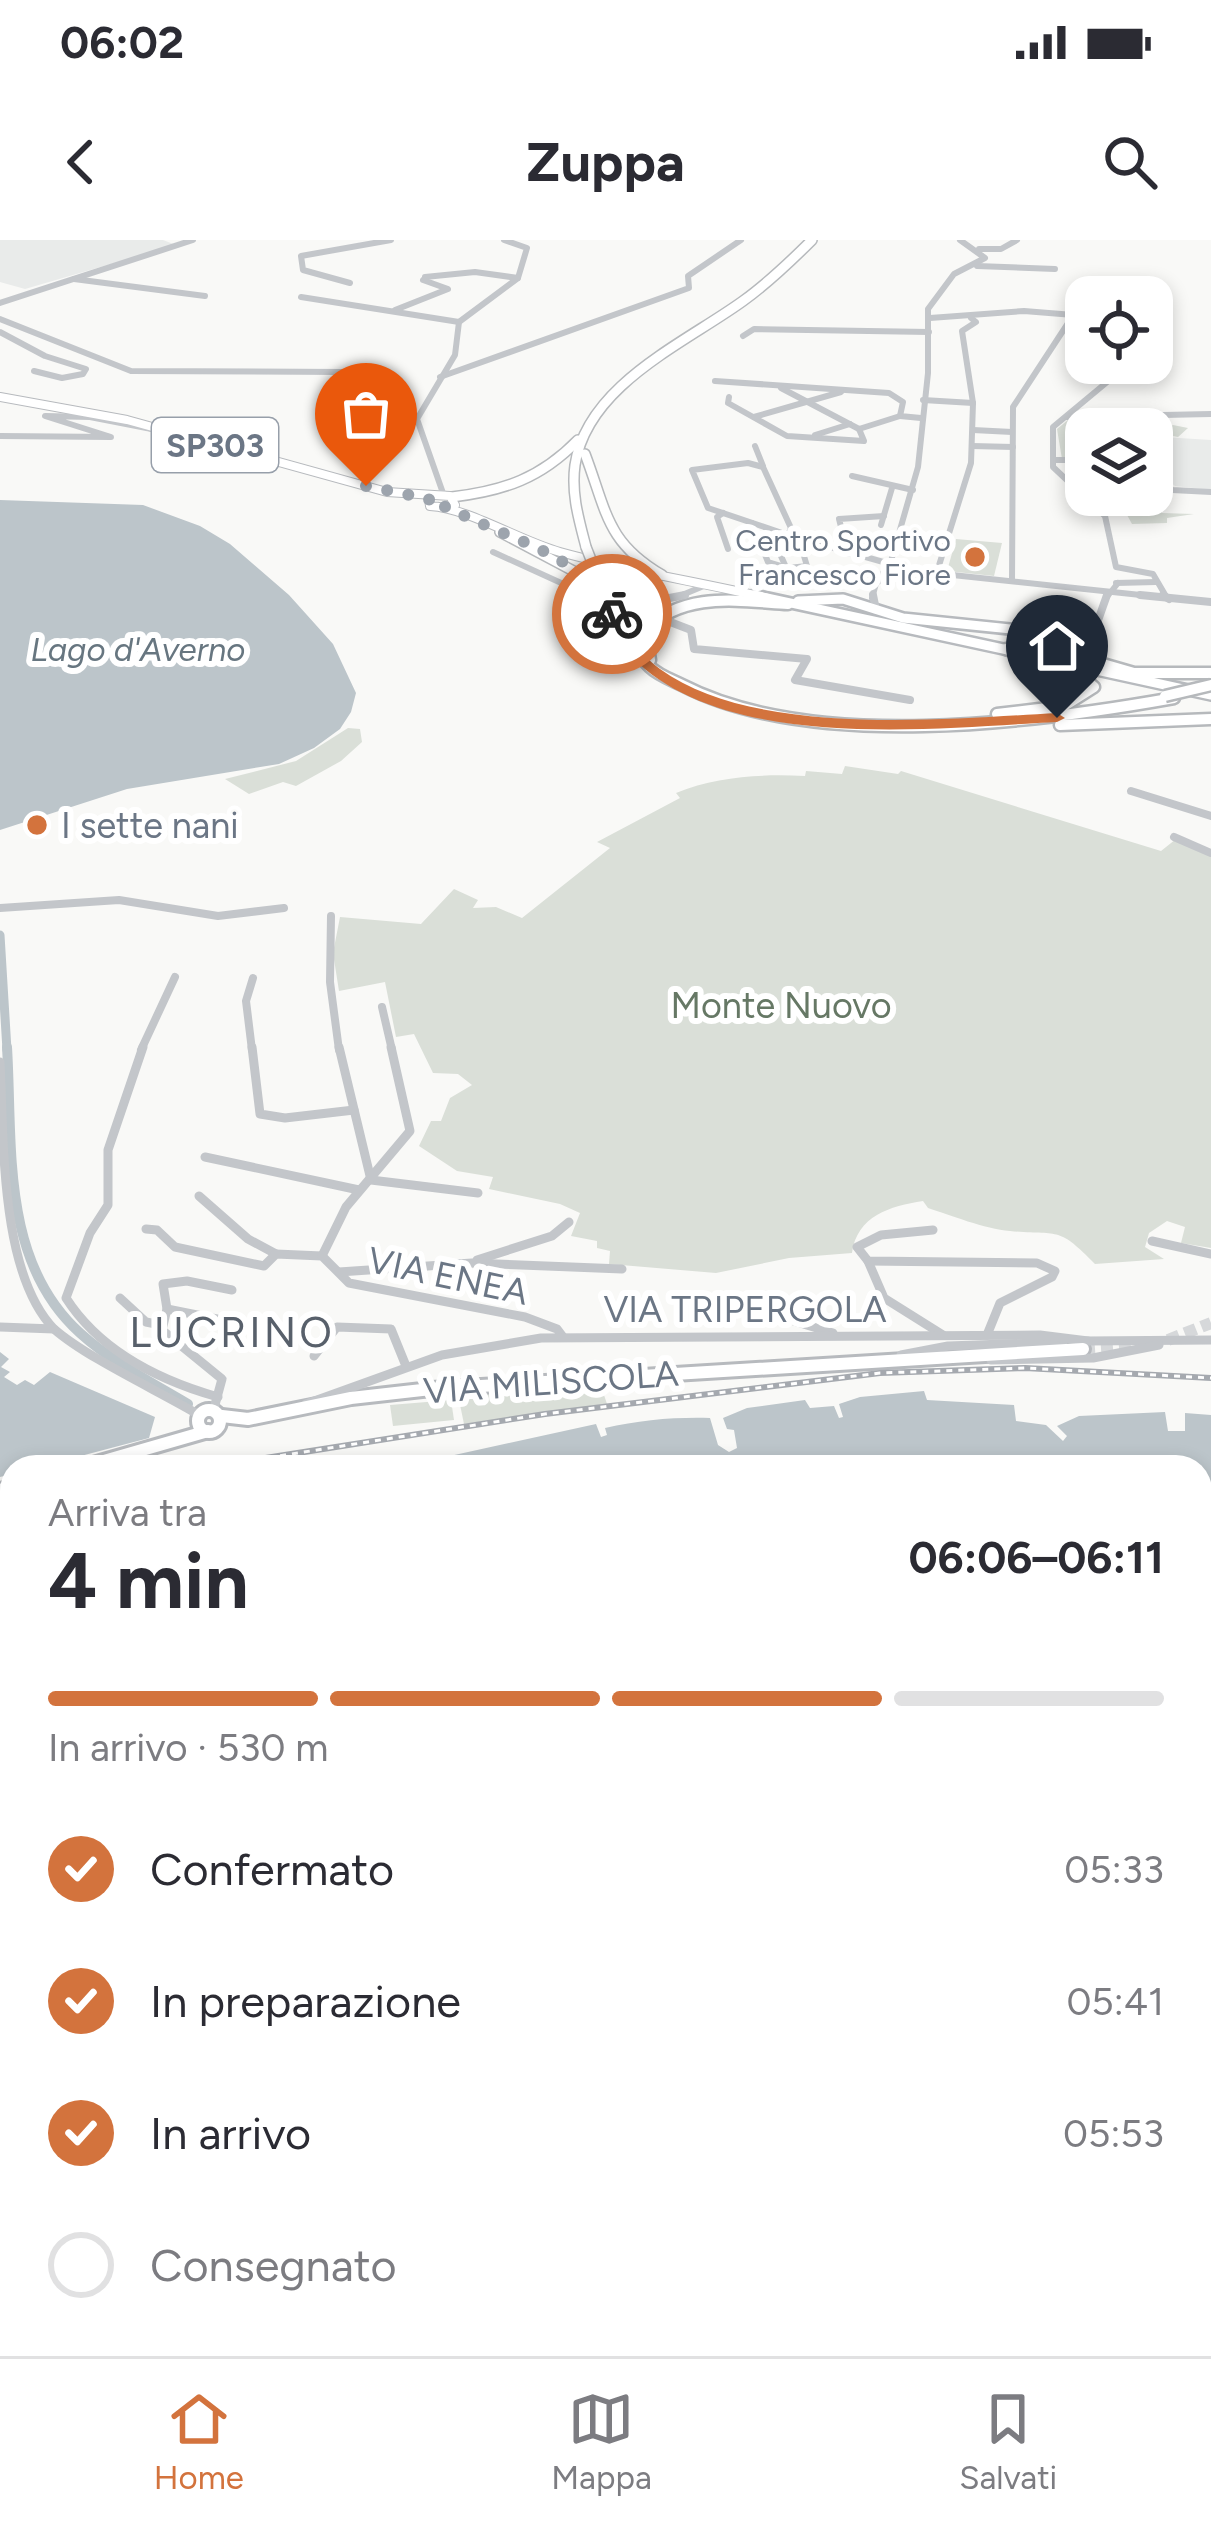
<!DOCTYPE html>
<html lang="it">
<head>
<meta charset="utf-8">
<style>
	:root { --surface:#fff; --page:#f7f7f7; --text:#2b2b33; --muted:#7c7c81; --line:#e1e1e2; --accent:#d3733d }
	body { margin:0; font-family:Figtree,sans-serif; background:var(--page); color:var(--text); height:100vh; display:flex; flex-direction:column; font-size:45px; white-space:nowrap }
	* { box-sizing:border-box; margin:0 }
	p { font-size:39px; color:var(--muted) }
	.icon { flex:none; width:66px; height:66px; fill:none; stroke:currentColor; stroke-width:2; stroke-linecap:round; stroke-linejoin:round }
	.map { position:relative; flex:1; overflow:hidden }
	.panel { position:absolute; left:0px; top:1215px; width:1212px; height:903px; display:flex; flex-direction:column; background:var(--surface); border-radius:36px 36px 0 0; box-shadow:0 6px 18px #0003 }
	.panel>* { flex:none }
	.fabs { position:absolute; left:1065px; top:36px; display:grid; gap:24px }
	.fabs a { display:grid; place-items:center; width:108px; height:108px; border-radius:24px; background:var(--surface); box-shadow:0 6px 18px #0003; font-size:60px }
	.pin { position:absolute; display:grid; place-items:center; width:102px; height:102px; color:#fff; margin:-123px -51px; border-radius:50% 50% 50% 0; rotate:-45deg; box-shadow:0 0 12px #0007 }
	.pin .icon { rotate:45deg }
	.courier { position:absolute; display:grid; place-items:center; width:120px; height:120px; margin:-60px; border:9px solid #d3733d; border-radius:50%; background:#fff; color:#222; box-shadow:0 3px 15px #0007 }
	.summary em { font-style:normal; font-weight:700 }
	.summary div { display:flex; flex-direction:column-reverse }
	.summary { display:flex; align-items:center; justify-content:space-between; height:204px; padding:0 48px }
	h1 { font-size:78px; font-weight:700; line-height:90px }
	.bar { display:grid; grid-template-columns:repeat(4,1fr); gap:18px 12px; align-content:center; height:144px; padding:0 48px }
	.bar i { height:15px; border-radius:9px; background:var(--line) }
	.bar .current { background:var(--accent) }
	.bar p { grid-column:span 4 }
	ol { padding:0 48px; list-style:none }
	li { display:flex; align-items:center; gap:36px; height:132px }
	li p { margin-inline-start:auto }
	li .icon { padding:12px; border-radius:50%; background:var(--accent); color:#fff; stroke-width:4 }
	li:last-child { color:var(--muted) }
	li i { width:66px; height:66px; border:6px solid var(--line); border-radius:50% }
	.status { display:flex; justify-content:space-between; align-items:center; height:84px; padding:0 60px; background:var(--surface); direction:ltr }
	.status svg { height:33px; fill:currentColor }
	header { display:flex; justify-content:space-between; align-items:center; height:156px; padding:0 48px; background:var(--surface); font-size:54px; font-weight:700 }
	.tab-bar { display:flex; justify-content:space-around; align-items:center; height:168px; border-top:3px solid var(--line); background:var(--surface); font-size:33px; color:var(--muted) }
	.tab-bar a { display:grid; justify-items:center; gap:6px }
	.tab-bar .current { color:var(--accent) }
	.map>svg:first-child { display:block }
	.built { fill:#e9ebea }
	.green { fill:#dadfd8 }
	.water { fill:#bcc5ca }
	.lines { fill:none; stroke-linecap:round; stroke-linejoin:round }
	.canal-far1 { stroke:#bcc5ca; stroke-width:9 }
	.canal { stroke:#bcc5ca; stroke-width:10 }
	.major-tunnel { stroke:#d6d8da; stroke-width:12; stroke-dasharray:12 6; stroke-linecap:butt }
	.major-far2-casing { stroke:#b7babe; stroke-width:10 }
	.major-far1-casing { stroke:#b7babe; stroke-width:14 }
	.major-casing { stroke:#b7babe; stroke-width:18 }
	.highway-far1-casing { stroke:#b6b9bc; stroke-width:12 }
	.highway-casing { stroke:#b6b9bc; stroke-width:15 }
	.minor-far2 { stroke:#c3c6ca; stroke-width:6 }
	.minor-far1 { stroke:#c3c6ca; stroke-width:8 }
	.minor { stroke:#c3c6ca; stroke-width:9 }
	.major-far2 { stroke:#fff; stroke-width:8 }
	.major-far1 { stroke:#fff; stroke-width:9 }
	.major { stroke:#fff; stroke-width:12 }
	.highway-far1 { stroke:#fff; stroke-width:9 }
	.highway { stroke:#fff; stroke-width:10 }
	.rail-casing { stroke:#a5a9af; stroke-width:6 }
	.rail { stroke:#fff; stroke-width:3; stroke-dasharray:6; stroke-linecap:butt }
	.highway-bridge-far1-casing { stroke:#b6b9bc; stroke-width:12; stroke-linecap:butt }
	.highway-bridge-casing { stroke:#b6b9bc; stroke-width:15; stroke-linecap:butt }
	.highway-bridge-far1 { stroke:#fff; stroke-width:9 }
	.highway-bridge { stroke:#fff; stroke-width:10 }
	.route { fill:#d3733d }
	.done { stroke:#9da4ad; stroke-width:12; stroke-dasharray:0 21.6 }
	.poi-dot { fill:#d3733d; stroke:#fff; stroke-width:4.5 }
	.labels { text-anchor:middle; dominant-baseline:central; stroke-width:12; stroke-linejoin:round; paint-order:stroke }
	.far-poi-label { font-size:30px; fill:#6b7685; stroke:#fff; text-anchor:end }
	.shield { fill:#fff; stroke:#979faa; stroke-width:3 }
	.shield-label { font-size:33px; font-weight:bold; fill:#6b7685 }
	.far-water-label { font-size:33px; font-style:italic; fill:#677680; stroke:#fff }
	.poi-label { font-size:36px; fill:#6b7685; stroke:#fff; text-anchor:start }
	.park-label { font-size:36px; fill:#667865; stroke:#fff }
	.street-label { font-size:36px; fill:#6b7685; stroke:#fff }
	.quarter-label { font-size:42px; letter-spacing:3px; fill:#58606b; stroke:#fff }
</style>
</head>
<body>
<div class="status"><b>06:02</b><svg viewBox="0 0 49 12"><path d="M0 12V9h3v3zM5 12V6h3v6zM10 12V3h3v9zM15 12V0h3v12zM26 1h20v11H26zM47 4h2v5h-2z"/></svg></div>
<header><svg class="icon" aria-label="back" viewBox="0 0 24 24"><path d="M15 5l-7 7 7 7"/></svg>Zuppa<svg class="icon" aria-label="search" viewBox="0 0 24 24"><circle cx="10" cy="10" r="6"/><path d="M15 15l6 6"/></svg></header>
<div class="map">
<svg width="1211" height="2116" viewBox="0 0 1211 2116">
	<rect width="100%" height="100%" fill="#f9f9f7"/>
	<!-- built -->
	<g class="built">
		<polygon points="0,0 163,0 176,5 25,49 0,42"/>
		<polygon points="1163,197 1211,200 1211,250 1175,246 1158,231 1152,212 1159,210"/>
	</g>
	<!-- green -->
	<g class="green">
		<polygon points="1159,177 1162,193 1173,185 1188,188 1178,197 1163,194 1159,210 1152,212 1152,189 1086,189 1086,217 1062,219 1057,189 1068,180"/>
		<polygon points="1161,246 1162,273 1194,274 1167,278 1167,283 1132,284 1116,255 1152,255 1152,248"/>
		<polygon points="956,299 1002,303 994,336 947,331"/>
		<polygon points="348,488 360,489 362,502 341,521 296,546 283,542 249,554 225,539 296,521"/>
		<path d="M845,526L898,534L901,531L1161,611L1176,599L1211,615V1008L1181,1003L1185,987L1167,981L1149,993L1145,1007L1164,1019L1095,1024C1057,985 1060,996 1010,991C985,989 950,975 928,968L923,961C890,966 857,976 852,1013L789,1018L716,1033L609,1024L610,1011L597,1008V1001L571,996L580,973L560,964L489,949L493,937L457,931L419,906L431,881H441L450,858L472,845L458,834L433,833L414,794L396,797L385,742L339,751L333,713L340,677L421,684L454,649L478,660L473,668L496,667L522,678L610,608L597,602L680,558L676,553C717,536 761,534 805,536L806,531L842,534Z"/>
		<polygon points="601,1146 607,1164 464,1184 458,1155"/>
		<polygon points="451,1160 454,1180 393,1186 390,1165"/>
	</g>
	<!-- water -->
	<g class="water">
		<polygon points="0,260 143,265 200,286 230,304 289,355 333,404 356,453 351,472 340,489 314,508 279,524 127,549 0,590"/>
		<polygon points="0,1112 9,1119 1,1127 10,1132 4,1137 17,1145 25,1140 34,1145 50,1132 155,1177 149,1198 39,1227 12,1227 12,1234 0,1237"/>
		<path d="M924,1151L927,1160L1014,1165L1016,1181L1046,1185L1063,1201L1067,1196L1057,1186L1079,1176L1165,1172L1168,1191H1185V1173L1211,1175V2116H0V1334L12,1329V2106H1200V1227H400L596,1184L601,1197L607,1195L605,1188C640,1180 675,1177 710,1178L718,1205L729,1212L737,1208L734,1190L727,1189L723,1178L747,1168L805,1160L810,1168L834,1166L839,1178L843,1177L839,1164L860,1157Z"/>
	</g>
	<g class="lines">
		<!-- canal-far1 -->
		<polyline class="canal-far1" points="0,695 7,810"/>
		<!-- canal -->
		<path class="canal" d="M7,807C13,905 0,1021 80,1093C112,1122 151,1142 188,1164"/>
		<!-- major-tunnel -->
		<g class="major-tunnel">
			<polyline points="1168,1100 1211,1083"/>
			<polyline points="1083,1109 1142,1105"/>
		</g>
		<defs>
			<g id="major-far2">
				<polyline points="0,157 127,180 387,252 450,256 455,265"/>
				<path d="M429,259L430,266C468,268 520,301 560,312C628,331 699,342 768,358"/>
			</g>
			<g id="major-far1">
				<polyline points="754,355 1017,412"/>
				<polyline points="798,361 843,359 903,378 1039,392 1094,424"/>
				<polyline points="1027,414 1057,414 1065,405"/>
				<polyline points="1060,422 1211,455"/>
			</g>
			<g id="major">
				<circle cx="209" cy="1181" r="11"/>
				<polyline points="222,1176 248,1179 351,1158 431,1149 1083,1109"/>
				<polyline points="83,1227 208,1191"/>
				<polyline points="0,1250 12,1247"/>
			</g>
			<g id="highway-far1">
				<path d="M585,214C607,272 606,302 662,335"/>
				<path d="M452,257C504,251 541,238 578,200"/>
				<polyline points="500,292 583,336"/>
				<path d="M586,307C579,280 571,254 575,225C587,145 685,103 743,61C768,43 790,22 812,0"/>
			</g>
			<g id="highway">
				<path d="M616,383C627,397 637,415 650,427C658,435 672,440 682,445C812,512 1034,483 1174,458"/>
				<path d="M650,420L645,390C684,351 737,361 788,364"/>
				<polyline points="1089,420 1134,433 1211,433"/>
				<polyline points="997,474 1064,466 1094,447 1077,432 1006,409"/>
				<polyline points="1060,485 1211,479"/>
			</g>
		</defs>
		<!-- major-far2 casing -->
		<use href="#major-far2" class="major-far2-casing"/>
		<!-- major-far1 casing -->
		<use href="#major-far1" class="major-far1-casing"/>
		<!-- major casing -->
		<use href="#major" class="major-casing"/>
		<!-- highway-far1 casing -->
		<use href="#highway-far1" class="highway-far1-casing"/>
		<!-- highway casing -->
		<use href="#highway" class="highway-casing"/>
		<!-- minor-far2 -->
		<g class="minor-far2">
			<polyline points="979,9 1001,9 1017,0"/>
			<polyline points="977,26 1055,29"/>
			<polyline points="425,37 475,32 518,38"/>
			<polyline points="74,39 205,56"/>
			<polyline points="350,43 303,30 301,16 391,0"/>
			<polyline points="301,57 459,82"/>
			<polyline points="0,63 193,0"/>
			<polyline points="395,70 448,49 423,40"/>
			<polyline points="930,78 1024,71 1086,76"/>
			<polyline points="0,79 131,131 344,132"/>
			<polyline points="0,92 45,116 86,129 83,134 62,138 34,131"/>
			<polyline points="743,96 754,89 929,92"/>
			<polyline points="1130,123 1053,187 1053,227 1105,276 1116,327 1153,334 1167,358"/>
			<polyline points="440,137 689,48 688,36 741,0"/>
			<polyline points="715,141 889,153 903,162 900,176 921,178"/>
			<polyline points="781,148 859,189 900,176"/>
			<polyline points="729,157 728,163 787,196 864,201 859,189"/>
			<polyline points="923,160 973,163"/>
			<polyline points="754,177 841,152"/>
			<polyline points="1067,177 1211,174"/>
			<polyline points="973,190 1012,192"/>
			<polyline points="815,195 850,184"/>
			<polyline points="0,196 111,197 45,176 90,177 162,191"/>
			<polyline points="755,206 763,226"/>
			<polyline points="972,206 1013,207"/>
			<polyline points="1053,220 1078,220 1086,231"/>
			<polygon points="748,223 763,227 791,288 788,295 708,268 692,230"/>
			<polyline points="1152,231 1172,250 1211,252"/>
			<polyline points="852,236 913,250"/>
			<polyline points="444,256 417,179 455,115 459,82 518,38 527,8 504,0"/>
			<polyline points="723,273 717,277 728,309"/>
			<polyline points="752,283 768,322 788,328 807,326 801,306"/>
			<polyline points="881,285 892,248"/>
			<polyline points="788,295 915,331 1169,358"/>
			<polyline points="493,312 570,347 610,358"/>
			<polyline points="848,314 839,279 884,276"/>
			<polyline points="891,321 918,227 928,133 928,69 954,34 985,18 960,0"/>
			<polyline points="785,325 776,305 803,303"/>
			<polyline points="936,335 971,223 973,163 962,91 976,82 971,78"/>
			<polyline points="1012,341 1013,167 1074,74"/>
			<polyline points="876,342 912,334"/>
			<polyline points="1116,343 1156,342"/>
			<polyline points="675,358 706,345"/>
			<polyline points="872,358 877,340 889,325"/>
			<polyline points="1106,358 1118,343"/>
		</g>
		<!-- minor-far1 -->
		<g class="minor-far1">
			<polyline points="595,355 654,361 685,355"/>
			<polyline points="873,355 876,370"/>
			<polyline points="1140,355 1211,362"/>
			<polyline points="1163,355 1169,359"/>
			<polyline points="634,360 630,367 650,375"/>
			<polyline points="665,380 691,390 694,409 807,419 795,440 910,460"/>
			<polyline points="1034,388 1095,389 1107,355"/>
			<polyline points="1131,551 1211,576"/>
			<polyline points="1174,597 1211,613"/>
			<polyline points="0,668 119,660 218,676 284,668"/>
			<polyline points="331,676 330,742 339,810"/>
			<polyline points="382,767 392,810"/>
			<polyline points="141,810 175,737"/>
			<polyline points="252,810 246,761 253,738"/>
		</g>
		<!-- minor -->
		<g class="minor">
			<path d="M143,807L108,910V965L90,993L66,1058C100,1111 158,1140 218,1157"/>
			<polyline points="252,807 260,874 285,878 354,870"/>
			<polyline points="339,807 371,940 478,953"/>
			<path d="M0,822C4,901 0,1033 54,1089C87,1118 159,1151 199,1175"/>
			<polyline points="205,917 359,950"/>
			<polyline points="199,956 248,999 276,1014"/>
			<polyline points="146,989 157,990 175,1007 264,1026 276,1014 322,1016 349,1043 525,1077 557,1089 563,1097"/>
			<polyline points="933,990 881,995 857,1007 868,1021 1037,1023 1055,1031 1052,1037 1000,1063 987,1095"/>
			<polyline points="1152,1001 1211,1014"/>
			<polyline points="322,1016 346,967 410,891 391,807"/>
			<polyline points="477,1020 552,996 569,982"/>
			<polyline points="868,1021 884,1058 943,1095"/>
			<polyline points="339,1032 472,1023 622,1029"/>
			<polyline points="120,1058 146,1082 161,1085"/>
			<polyline points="741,1065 833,1093"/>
			<polyline points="167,1069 227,1081"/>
			<polyline points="0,1087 54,1089"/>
			<polyline points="1086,1101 1211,1100"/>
			<polyline points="901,1115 948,1106 1063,1102"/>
			<polyline points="314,1116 337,1087 391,1089 406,1126"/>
			<polyline points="991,1120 1093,1118 1159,1105"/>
			<polyline points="306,1164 442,1115 541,1098 1040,1095 1088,1101"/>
			<polyline points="213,1172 222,1139 162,1090 167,1069 163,1044 187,1041 232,1050"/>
		</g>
		<!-- major-far2 -->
		<use href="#major-far2" class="major-far2"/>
		<!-- major-far1 -->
		<use href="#major-far1" class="major-far1"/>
		<!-- major -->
		<use href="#major" class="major"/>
		<!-- highway-far1 -->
		<use href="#highway-far1" class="highway-far1"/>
		<!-- highway -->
		<use href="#highway" class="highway"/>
		<defs>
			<g id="rail">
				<polyline points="209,1227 545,1174 880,1133 1025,1128 1211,1138"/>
				<polyline points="0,1260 12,1258"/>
			</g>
		</defs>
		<!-- rail casing -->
		<use href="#rail" class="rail-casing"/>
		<!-- rail -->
		<use href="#rail" class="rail"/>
		<defs>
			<polyline id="highway-bridge-far1" points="586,307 606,358"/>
			<g id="highway-bridge">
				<polyline points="605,355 616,383"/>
				<polyline points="1165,456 1211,445"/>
			</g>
		</defs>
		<!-- highway-bridge-far1 casing -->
		<use href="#highway-bridge-far1" class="highway-bridge-far1-casing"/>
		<!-- highway-bridge casing -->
		<use href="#highway-bridge" class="highway-bridge-casing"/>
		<!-- highway-bridge-far1 -->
		<use href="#highway-bridge-far1" class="highway-bridge-far1"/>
		<!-- highway-bridge -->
		<use href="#highway-bridge" class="highway-bridge"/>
	</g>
	<!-- route -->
	<path class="route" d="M607,371H617C629,393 639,414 660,429C755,498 945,479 1057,473L1065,478L1057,482C935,488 725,513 632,417C619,404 608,388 607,371Z"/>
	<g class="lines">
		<!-- done -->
		<path class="done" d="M366,246L429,259L430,266L448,267C499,297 589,315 612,374"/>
	</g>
	<!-- markers -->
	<g class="poi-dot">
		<circle cx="975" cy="317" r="12"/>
		<circle cx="37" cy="585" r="12"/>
	</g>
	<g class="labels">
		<!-- far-poi labels -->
		<g class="far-poi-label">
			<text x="951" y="300">Centro Sportivo<tspan x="951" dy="34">Francesco Fiore</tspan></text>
		</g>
		<!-- shield labels -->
		<rect class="shield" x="152" y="178" width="126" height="54" rx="9"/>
		<g class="shield-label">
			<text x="215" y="205">SP303</text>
		</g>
		<!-- far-water labels -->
		<g class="far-water-label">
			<text x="138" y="409">Lago d'Averno</text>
		</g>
		<!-- poi labels -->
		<g class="poi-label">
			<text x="61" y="585">I sette nani</text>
		</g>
		<!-- park labels -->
		<g class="park-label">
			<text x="781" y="765">Monte Nuovo</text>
		</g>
		<!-- street labels -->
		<g class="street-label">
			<text transform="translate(448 1036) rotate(12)">VIA ENEA</text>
			<text x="745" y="1069">VIA TRIPERGOLA</text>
			<text transform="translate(551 1142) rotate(-4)">VIA MILISCOLA</text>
		</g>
		<!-- quarter labels -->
		<g class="quarter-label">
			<text x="232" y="1092">LUCRINO</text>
		</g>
	</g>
</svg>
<div class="fabs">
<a><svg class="icon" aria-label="locate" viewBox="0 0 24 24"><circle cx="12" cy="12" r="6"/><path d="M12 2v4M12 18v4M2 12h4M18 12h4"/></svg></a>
<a><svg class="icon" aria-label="layers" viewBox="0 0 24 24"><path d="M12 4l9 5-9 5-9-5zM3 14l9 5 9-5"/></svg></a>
</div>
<div class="pin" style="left:366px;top:246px;background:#ea580c"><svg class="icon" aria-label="bag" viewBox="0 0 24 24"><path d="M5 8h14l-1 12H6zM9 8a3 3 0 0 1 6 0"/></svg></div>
<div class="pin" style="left:1057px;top:478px;background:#1f2937"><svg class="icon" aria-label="home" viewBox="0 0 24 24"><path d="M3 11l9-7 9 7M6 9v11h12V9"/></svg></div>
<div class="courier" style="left:612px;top:374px"><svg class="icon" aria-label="bike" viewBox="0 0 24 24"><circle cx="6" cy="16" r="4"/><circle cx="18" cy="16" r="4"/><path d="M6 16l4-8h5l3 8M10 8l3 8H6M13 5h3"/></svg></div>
<section class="panel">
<div class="summary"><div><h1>4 min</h1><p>Arriva tra</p></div><em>06:06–06:11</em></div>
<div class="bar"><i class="current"></i><i class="current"></i><i class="current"></i><i></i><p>In arrivo · 530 m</p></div>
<ol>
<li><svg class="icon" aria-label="check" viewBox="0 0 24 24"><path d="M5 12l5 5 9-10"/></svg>Confermato<p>05:33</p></li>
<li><svg class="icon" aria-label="check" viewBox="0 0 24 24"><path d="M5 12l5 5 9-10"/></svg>In preparazione<p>05:41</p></li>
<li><svg class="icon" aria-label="check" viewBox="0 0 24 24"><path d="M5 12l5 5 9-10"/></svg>In arrivo<p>05:53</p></li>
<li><i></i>Consegnato</li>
</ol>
</section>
</div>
<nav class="tab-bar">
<a class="current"><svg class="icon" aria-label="home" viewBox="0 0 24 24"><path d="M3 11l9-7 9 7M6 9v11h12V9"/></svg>Home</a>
<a><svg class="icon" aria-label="map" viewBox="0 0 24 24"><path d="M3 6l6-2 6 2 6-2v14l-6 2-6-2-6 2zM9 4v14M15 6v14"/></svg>Mappa</a>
<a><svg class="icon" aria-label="saved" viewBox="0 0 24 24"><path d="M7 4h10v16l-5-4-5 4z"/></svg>Salvati</a>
</nav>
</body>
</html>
